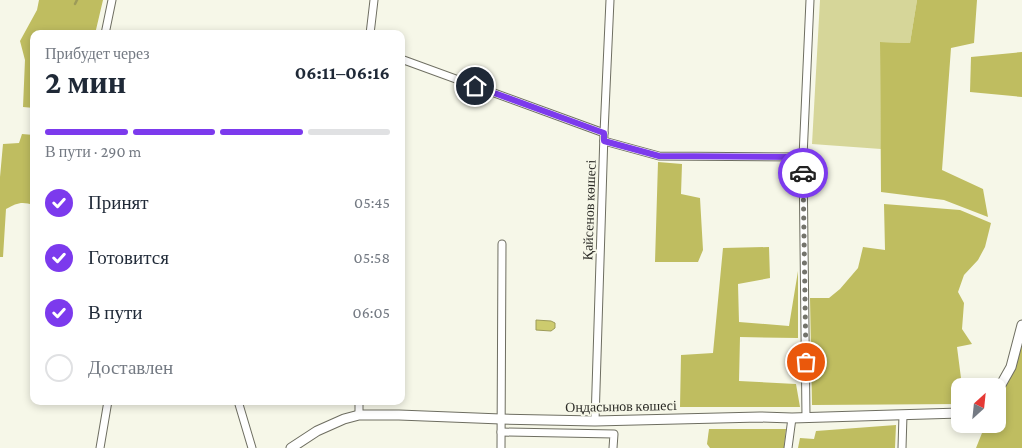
<!DOCTYPE html>
<html lang="ru">
<head>
<meta charset="utf-8">
<style>
	:root { --surface:#fff; --page:#f2f2f3; --text:#1f2937; --muted:#747a83; --line:#e0e1e3; --accent:#7c3aed }
	body { margin:0; font-family:"Crimson Pro",serif; background:var(--page); color:var(--text); height:100vh; display:flex; flex-direction:column; font-size:19px; white-space:nowrap }
	* { box-sizing:border-box; margin:0 }
	p { font-size:16px; color:var(--muted) }
	.icon { flex:none; width:28px; height:28px; fill:none; stroke:currentColor; stroke-width:2; stroke-linecap:round; stroke-linejoin:round }
	.map { position:relative; flex:1; overflow:hidden }
	.details { position:absolute; left:30px; top:30px; width:375px; height:375px; display:flex; flex-direction:column; background:var(--surface); border-radius:10px; box-shadow:0 2px 8px #0003 }
	.details>* { flex:none }
	.needle { width:32px; rotate:27deg }
	.buttons { position:absolute; left:951px; top:378px; display:grid; gap:10px }
	.buttons a { display:grid; place-items:center; width:55px; height:55px; border-radius:10px; background:var(--surface); box-shadow:0 2px 8px #0003; font-size:25px }
	.pin { position:absolute; display:grid; place-items:center; width:42px; height:42px; color:#fff; margin:-21px; border:2px solid #fff; border-radius:50%; box-shadow:0 1px 5px #0007 }
	.courier { position:absolute; display:grid; place-items:center; width:50px; height:50px; margin:-25px; border:4px solid #7c3aed; border-radius:50%; background:#fff; color:#222; box-shadow:0 1px 6px #0007 }
	.headline em { font-style:normal; font-weight:700 }
	.headline div { display:flex; flex-direction:column-reverse }
	.headline { display:flex; align-items:center; justify-content:space-between; height:85px; padding:0 15px }
	h1 { font-size:32px; font-weight:700; line-height:38px }
	.bar { display:grid; grid-template-columns:repeat(4,1fr); gap:8px 5px; align-content:center; height:60px; padding:0 15px }
	.bar i { height:6px; border-radius:4px; background:var(--line) }
	.bar .selected { background:var(--accent) }
	.bar p { grid-column:span 4 }
	ol { padding:0 15px; list-style:none }
	li { display:flex; align-items:center; gap:15px; height:55px }
	li p { margin-inline-start:auto }
	li .icon { padding:5px; border-radius:50%; background:var(--accent); color:#fff; stroke-width:4 }
	li:last-child { color:var(--muted) }
	li i { width:28px; height:28px; border:2px solid var(--line); border-radius:50% }
	.map>svg:first-child { display:block }
	.green { fill:#d6d699 }
	.forest { fill:#bfbd60 }
	.water { fill:#cdcb6e; stroke:#9d9b59 }
	.lines { fill:none; stroke-linecap:round; stroke-linejoin:round }
	.stream { stroke:#9d9b59; stroke-width:2.5 }
	.minor-casing { stroke:#6e6e61; stroke-width:9 }
	.tertiary-casing { stroke:#6e6e61; stroke-width:11 }
	.minor { stroke:#fff; stroke-width:7 }
	.tertiary { stroke:#fff; stroke-width:9 }
	.done { stroke:#73736b; stroke-width:5; stroke-dasharray:0 9 }
	.route { stroke:#7c3aed; stroke-width:6 }
	.labels { text-anchor:middle; dominant-baseline:central; stroke-width:4; stroke-linejoin:round; paint-order:stroke }
	.street-label { font-size:14px; fill:#2c2c27; stroke:#f6f7e8 }
</style>
</head>
<body>
<div class="map">
<svg width="1022" height="448" viewBox="0 0 1022 448">
	<rect width="100%" height="100%" fill="#f6f7e8"/>
	<!-- green -->
	<polygon class="green" points="820,0 917,0 910,43 880,42 881,149 812,144"/>
	<!-- forest -->
	<g class="forest">
		<polygon points="39,0 103,0 95,34 34,34 34,108 23,107 25,60 20,41 37,10"/>
		<polygon points="917,0 977,0 974,43 951,48 942,170 983,189 988,217 944,200 881,192 880,42 910,43"/>
		<polygon points="1022,52 1022,97 970,92 971,57"/>
		<path d="M22,134L34,135V205C21,201 17,203 6,209L3,257H0V177L3,144L19,143Z"/>
		<polygon points="658,162 682,164 681,194 700,198 703,250 698,262 655,262"/>
		<polygon points="884,204 960,210 991,223 985,247 978,260 964,275 958,292 964,303 962,329 972,344 957,347 962,386 960,386 960,404 812,405 810,298 829,298 840,289 858,268 863,247 885,250"/>
		<polygon points="769,247 770,278 738,284 739,322 789,326 798,271 798,338 740,337 739,381 796,384 800,407 680,407 681,355 713,353 723,248"/>
		<polygon points="1022,325 1022,448 976,448 982,433 983,424 998,424 998,388 1011,367"/>
		<polygon points="896,425 895,448 798,448 800,438 814,439 816,431"/>
		<polygon points="709,429 786,429 784,448 710,448 707,444"/>
	</g>
	<!-- water -->
	<polygon class="water" points="536,320 551,321 555,323 555,328 551,331 536,330"/>
	<g class="lines">
		<!-- stream -->
		<polyline class="stream" points="75,4 77,0"/>
		<defs>
			<g id="minor">
				<polyline points="105,34 112,0"/>
				<polyline points="370,34 374,0"/>
				<polyline points="401,59 604,133"/>
				<polyline points="604,141 659,156 803,157"/>
				<polyline points="238,401 252,448"/>
				<polyline points="359,415 359,401"/>
				<polyline points="806,417 803,157 810,0"/>
				<polyline points="595,421 604,133 610,0"/>
				<polyline points="501,432 614,434 613,448"/>
				<polyline points="100,448 108,401"/>
				<polyline points="501,448 502,244"/>
				<polyline points="788,448 792,418"/>
				<polyline points="902,448 903,415"/>
			</g>
			<g id="tertiary">
				<polyline points="998,390 1011,367 1022,325"/>
				<polyline points="291,448 317,431 344,419 359,415 399,415 501,419 595,421 760,417 792,418 960,413"/>
			</g>
		</defs>
		<!-- minor casing -->
		<use href="#minor" class="minor-casing"/>
		<!-- tertiary casing -->
		<use href="#tertiary" class="tertiary-casing"/>
		<!-- minor -->
		<use href="#minor" class="minor"/>
		<!-- tertiary -->
		<use href="#tertiary" class="tertiary"/>
	</g>
	<g class="lines">
		<!-- done -->
		<polyline class="done" points="803,173 806,362"/>
		<!-- route -->
		<polyline class="route" points="475,86 604,133 604,141 659,156 803,157 803,173"/>
	</g>
	<g class="labels">
		<!-- street labels -->
		<g class="street-label">
			<text transform="translate(589 210) rotate(-88)">Қайсенов көшесі</text>
			<text transform="translate(621 406) rotate(-1)">Оңдасынов көшесі</text>
		</g>
	</g>
</svg>
<div class="buttons">
<a><svg class="needle" viewBox="-14 -14 28 28"><path d="M0-13l5 13h-10z" fill="#e53935"/><path d="M0 13l5-13h-10z" fill="#747a83"/></svg></a>
</div>
<div class="pin" style="left:806px;top:362px;background:#ea580c"><svg class="icon" aria-label="bag" viewBox="0 0 24 24"><path d="M5 8h14l-1 12H6zM9 8a3 3 0 0 1 6 0"/></svg></div>
<div class="pin" style="left:475px;top:86px;background:#1f2937"><svg class="icon" aria-label="home" viewBox="0 0 24 24"><path d="M3 11l9-7 9 7M6 9v11h12V9"/></svg></div>
<div class="courier" style="left:803px;top:173px"><svg class="icon" aria-label="car" viewBox="0 0 24 24"><path d="M5 17H2v-5l4-1 3-4h7l3 4 3 1v5h-3M9 17h6M6 11h13"/><circle cx="7" cy="17" r="2"/><circle cx="17" cy="17" r="2"/></svg></div>
<section class="details">
<div class="headline"><div><h1>2 мин</h1><p>Прибудет через</p></div><em>06:11–06:16</em></div>
<div class="bar"><i class="selected"></i><i class="selected"></i><i class="selected"></i><i></i><p>В пути · 290 m</p></div>
<ol>
<li><svg class="icon" aria-label="check" viewBox="0 0 24 24"><path d="M5 12l5 5 9-10"/></svg>Принят<p>05:45</p></li>
<li><svg class="icon" aria-label="check" viewBox="0 0 24 24"><path d="M5 12l5 5 9-10"/></svg>Готовится<p>05:58</p></li>
<li><svg class="icon" aria-label="check" viewBox="0 0 24 24"><path d="M5 12l5 5 9-10"/></svg>В пути<p>06:05</p></li>
<li><i></i>Доставлен</li>
</ol>
</section>
</div>
</body>
</html>
